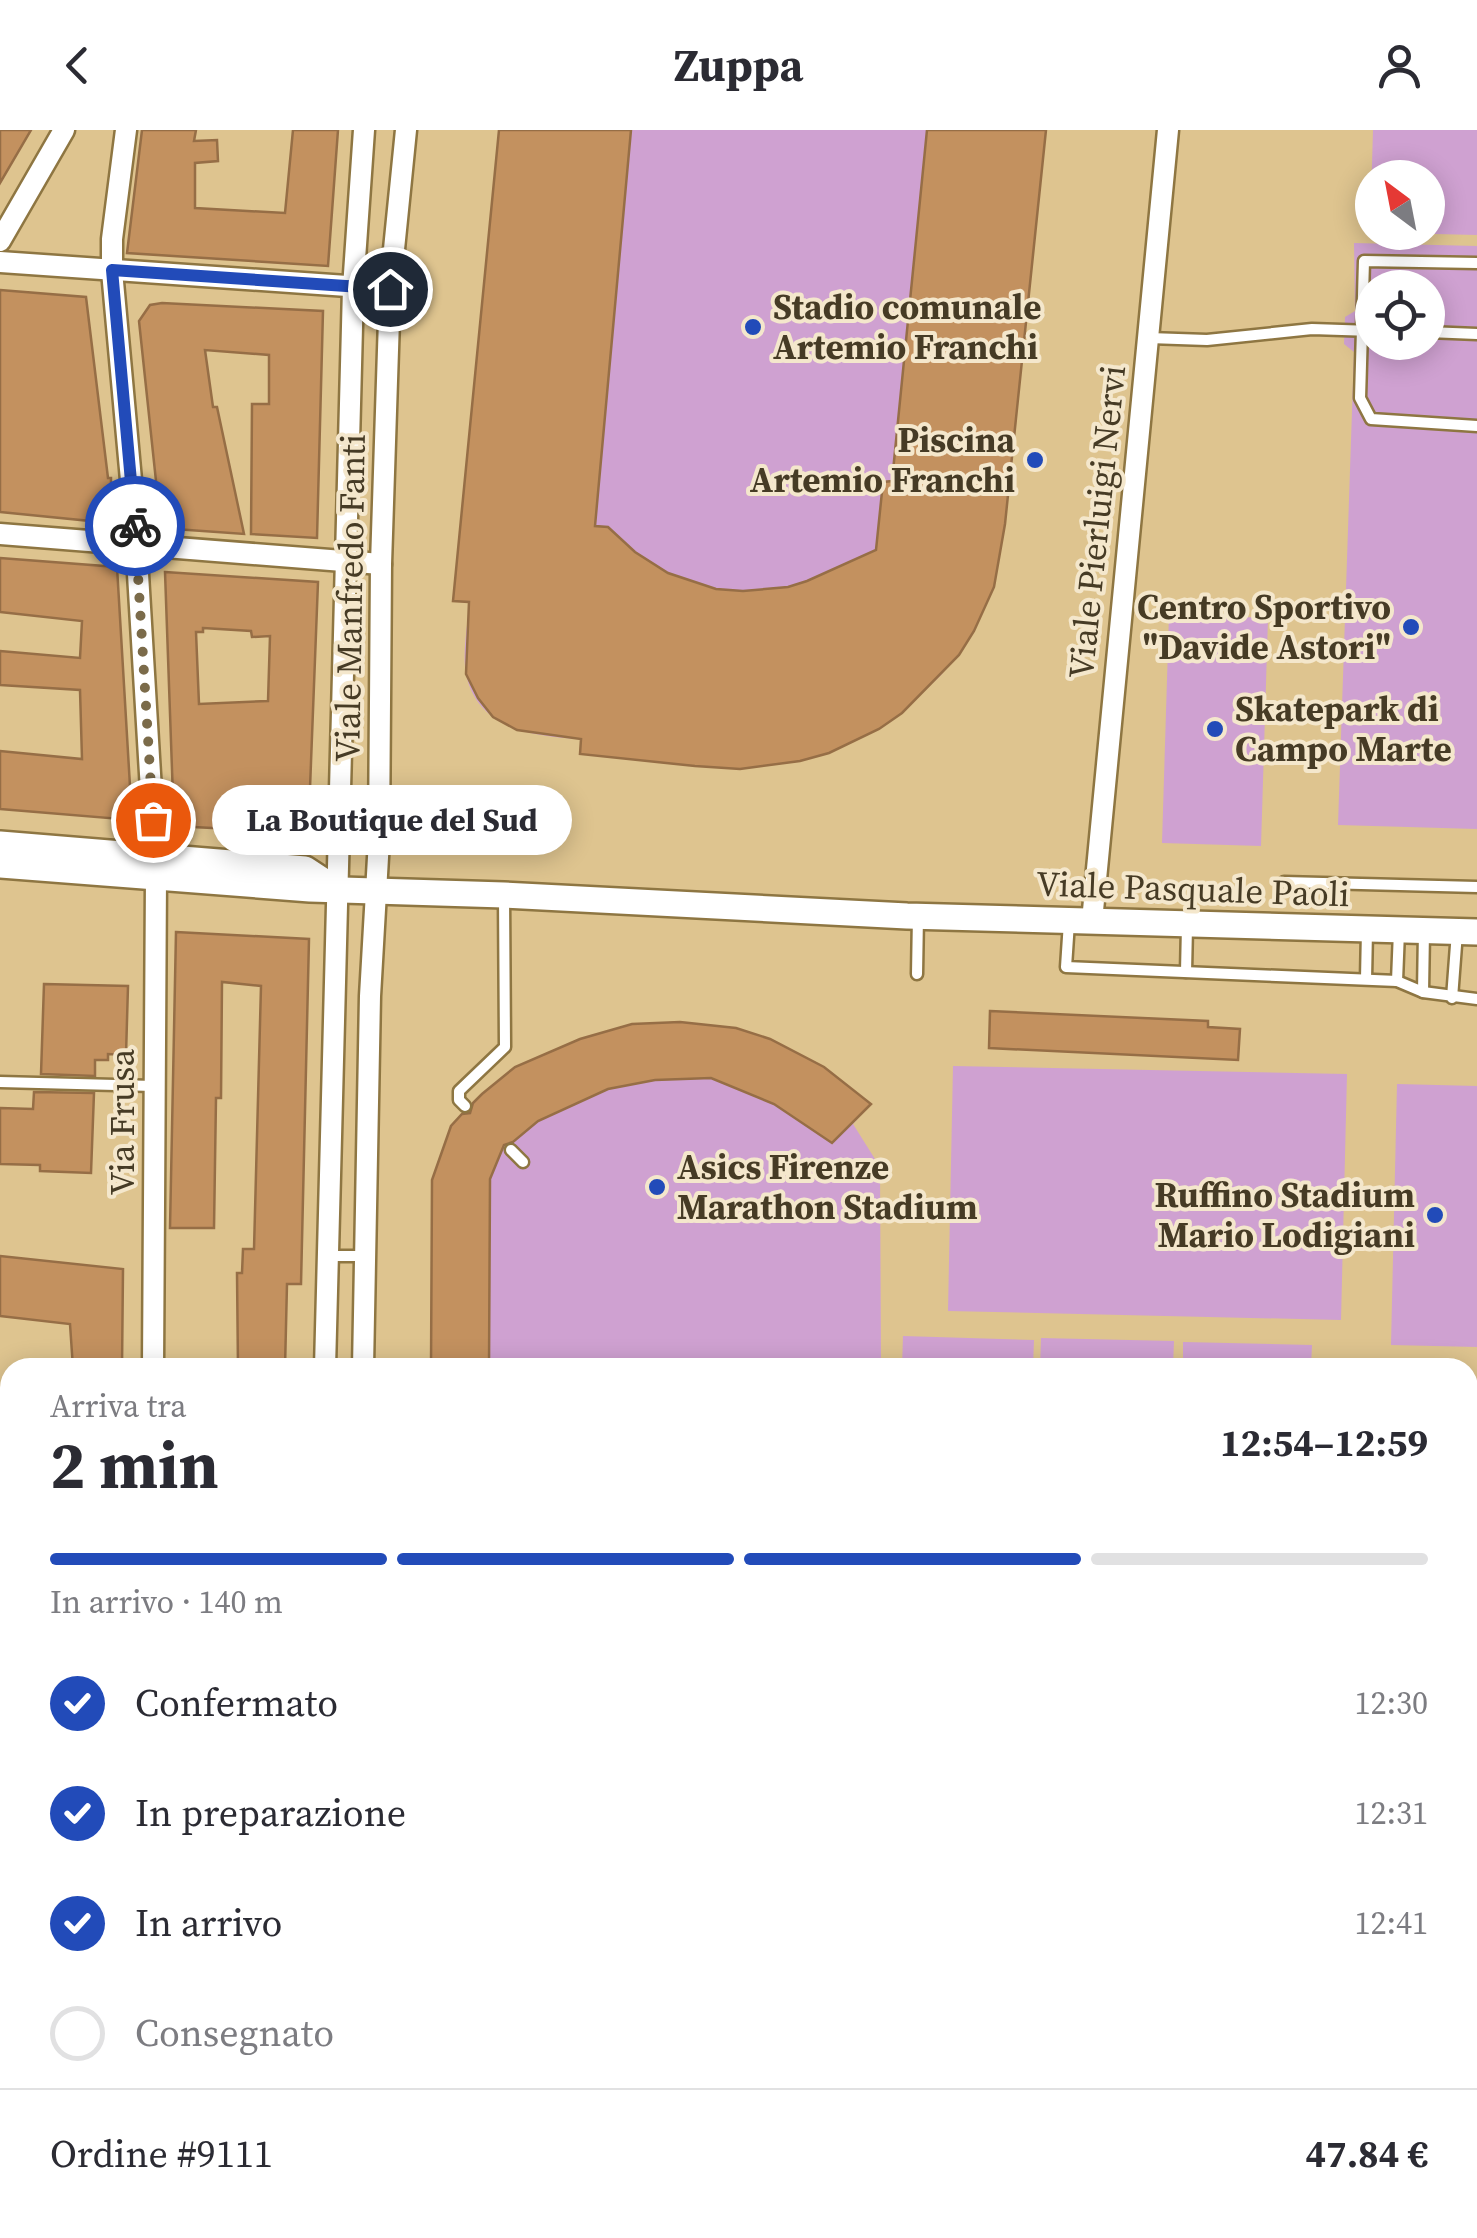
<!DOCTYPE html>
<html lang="it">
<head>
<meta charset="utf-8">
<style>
	:root { --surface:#fff; --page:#f2f2f3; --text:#2b2b33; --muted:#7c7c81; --line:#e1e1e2; --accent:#224bb9 }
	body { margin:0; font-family:"Source Serif 4",serif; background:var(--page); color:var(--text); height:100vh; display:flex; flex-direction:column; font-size:38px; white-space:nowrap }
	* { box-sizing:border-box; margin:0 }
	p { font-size:32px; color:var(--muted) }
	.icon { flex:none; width:55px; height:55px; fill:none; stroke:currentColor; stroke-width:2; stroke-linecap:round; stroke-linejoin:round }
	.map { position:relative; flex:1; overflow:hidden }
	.drawer { position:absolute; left:0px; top:1228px; width:1478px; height:882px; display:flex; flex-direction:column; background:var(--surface); border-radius:30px 30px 0 0; box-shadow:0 5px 25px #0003 }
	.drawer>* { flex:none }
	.needle { width:65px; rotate:328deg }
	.buttons { position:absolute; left:1355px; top:30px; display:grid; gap:20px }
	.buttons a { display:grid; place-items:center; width:90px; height:90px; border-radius:50%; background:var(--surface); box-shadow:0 5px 25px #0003; font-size:50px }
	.pin { position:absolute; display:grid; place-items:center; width:85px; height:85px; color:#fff; margin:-42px; border:5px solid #fff; border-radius:50%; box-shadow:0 2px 10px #0007 }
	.courier { position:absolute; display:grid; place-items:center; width:100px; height:100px; margin:-50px; border:8px solid #224bb9; border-radius:50%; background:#fff; color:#222; box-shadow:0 2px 12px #0007 }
	.bubble { position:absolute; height:70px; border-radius:35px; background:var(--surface); box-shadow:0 5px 25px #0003; font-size:32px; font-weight:700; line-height:70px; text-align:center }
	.head em { font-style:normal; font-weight:700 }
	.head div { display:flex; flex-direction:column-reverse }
	.head { display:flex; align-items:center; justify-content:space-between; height:170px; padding:0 50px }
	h1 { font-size:65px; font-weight:700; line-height:75px }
	.bar { display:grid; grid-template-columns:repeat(4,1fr); gap:15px 10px; align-content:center; height:120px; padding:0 50px }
	.bar i { height:12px; border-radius:8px; background:var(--line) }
	.bar .current { background:var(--accent) }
	.bar p { grid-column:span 4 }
	.line { display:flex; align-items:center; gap:25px; padding:0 50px; border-top:2px solid var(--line) }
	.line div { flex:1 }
	ol { padding:0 50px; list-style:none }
	li { display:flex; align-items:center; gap:30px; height:110px }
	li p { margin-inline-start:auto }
	li .icon { padding:10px; border-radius:50%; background:var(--accent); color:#fff; stroke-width:4 }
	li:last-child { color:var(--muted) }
	li i { width:55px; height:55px; border:5px solid var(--line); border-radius:50% }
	header { display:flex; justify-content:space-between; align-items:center; height:130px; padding:0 50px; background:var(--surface); font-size:45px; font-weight:700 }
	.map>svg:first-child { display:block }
	.built { fill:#d5b87b }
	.green { fill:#cfa1d1; fill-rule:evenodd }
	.building { fill:#c3915f; stroke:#966e46; stroke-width:2.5; fill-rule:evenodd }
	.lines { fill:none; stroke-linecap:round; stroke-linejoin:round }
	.service-casing { stroke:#8e7642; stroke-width:15 }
	.minor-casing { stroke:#8e7642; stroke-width:25 }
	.tertiary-casing { stroke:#8e7642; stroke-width:30 }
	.service { stroke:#fff; stroke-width:10 }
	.minor { stroke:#fff; stroke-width:20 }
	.tertiary { stroke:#fff; stroke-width:25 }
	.done { stroke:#7b6b4a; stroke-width:10; stroke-dasharray:0 18 }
	.route { stroke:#224bb9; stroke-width:12 }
	.poi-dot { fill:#224bb9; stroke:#f4e7cc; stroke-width:4 }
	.labels { text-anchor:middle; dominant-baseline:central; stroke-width:8; stroke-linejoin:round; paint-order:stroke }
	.poi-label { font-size:35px; font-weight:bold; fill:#463b25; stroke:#f4e7cc; text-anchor:start }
	.street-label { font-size:35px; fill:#463b25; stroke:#f4e7cc }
</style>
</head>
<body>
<header><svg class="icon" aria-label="back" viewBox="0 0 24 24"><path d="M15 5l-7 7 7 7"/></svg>Zuppa<svg class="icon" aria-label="person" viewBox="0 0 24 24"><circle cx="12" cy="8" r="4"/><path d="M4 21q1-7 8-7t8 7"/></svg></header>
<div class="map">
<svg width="1477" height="2108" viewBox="0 0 1477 2108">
	<rect width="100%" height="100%" fill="#dec48f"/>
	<!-- built -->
	<polygon class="built" points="0,1840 10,1844 10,2100 603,2100 622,2108 0,2108"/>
	<!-- green -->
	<g class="green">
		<path d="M499,0H1046L1005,394L994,457L974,501L941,545L901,583L879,599L829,623L695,636L580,624V609C534,606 478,600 466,544C462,522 468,495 469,473L453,471Z"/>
		<polygon points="1373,0 1477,0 1477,105 1393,103 1428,102 1428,48 1372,48 1372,102 1370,102"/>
		<path d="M1354,113L1477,116V699L1338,695L1354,222L1344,214L1345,187L1355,181ZM1372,158H1428V212H1372Z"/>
		<polygon points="1169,484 1268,488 1261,716 1162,713"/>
		<polygon points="681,892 736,898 770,909 871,974 853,994 880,1037 881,1237 431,1238 432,1050 451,996 482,964 515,937 580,909 632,894"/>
		<polygon points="953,936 1347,944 1341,1190 948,1181"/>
		<polygon points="1397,954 1477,956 1477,1217 1391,1215"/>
		<polygon points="903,1206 1034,1210 1033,1237 902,1237"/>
		<polygon points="1041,1208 1174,1211 1173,1237 1040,1237"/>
		<polygon points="1183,1212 1312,1215 1311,1237 1183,1237"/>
		<rect x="1468" y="1383" width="9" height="202"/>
		<polygon points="1468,1672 1477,1673 1477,1962 1468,1962"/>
	</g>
	<!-- building -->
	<g class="building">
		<polygon points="0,0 31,0 0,53"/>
		<polygon points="142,0 196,0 194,11 217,10 218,31 195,33 195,78 285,83 293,0 338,0 328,136 127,123"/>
		<polygon points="499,0 631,0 595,396 608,397 635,422 668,443 716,459 743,461 788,457 807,451 876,420 883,352 892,351 927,0 1046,0 1005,394 994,457 974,501 959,525 902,583 879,599 829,623 800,631 740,639 695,636 580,624 581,609 517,600 493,587 478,568 466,544 469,472 453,471"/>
		<polygon points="0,160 86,167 108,348 111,348 111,393 0,382"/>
		<polygon points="162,173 323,181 317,408 251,404 252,274 269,274 269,225 205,220 213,277 217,277 244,404 161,398 139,191 150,175"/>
		<polygon points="0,428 117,437 132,690 0,679 0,621 82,629 80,560 0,555 0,521 80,528 82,491 0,482"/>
		<path d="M165,442L318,452L310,658L311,703L174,696ZM203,498L251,501L252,507L270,506L268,571L199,574L196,502H203Z"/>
		<polygon points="176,802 309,809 301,1154 287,1154 285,1238 238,1238 237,1143 242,1143 243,1119 254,1119 261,856 222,852 221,968 216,968 214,1098 170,1098"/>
		<polygon points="44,854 128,856 126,925 108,924 108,930 95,930 95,946 41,944"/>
		<polygon points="990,881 1208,891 1208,897 1240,899 1238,930 989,918"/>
		<polygon points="680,892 736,898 770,909 824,937 871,974 832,1013 774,974 711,948 655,950 608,959 538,991 513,1012 504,1015 490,1049 489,1238 431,1238 432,1050 451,996 462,984 470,983 473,973 482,964 515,937 580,909 632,894"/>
		<polygon points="34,962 94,963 91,1043 40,1041 40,1035 0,1034 0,978 33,979"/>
		<polygon points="0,1126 123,1139 122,1238 73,1238 70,1194 0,1186"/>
	</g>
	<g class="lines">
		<defs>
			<g id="service">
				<polyline points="1477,133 1364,131 1360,268 1371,289 1477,296"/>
				<polyline points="1428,202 1477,204"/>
				<polyline points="1149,208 1207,210 1312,199 1372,201"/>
				<polyline points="1284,752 1477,757"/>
				<polyline points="1069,792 1066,837 1397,851 1423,862 1477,869"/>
				<polyline points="1186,842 1187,796"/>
				<polyline points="917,844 918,786"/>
				<polyline points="1366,849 1367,800"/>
				<polyline points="1397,851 1399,801"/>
				<polyline points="1423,862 1424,801"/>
				<polyline points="1452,868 1457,802"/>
				<polyline points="0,952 154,956"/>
				<polyline points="465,976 459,970 459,961 505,917 504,766"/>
				<polyline points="511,1020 523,1032"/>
				<polyline points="328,1126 365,1126"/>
				<polyline points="0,1484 10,1482"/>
			</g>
			<g id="minor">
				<polyline points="126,0 112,109 112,141 135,394 155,727"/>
				<polyline points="0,111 64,0"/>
				<polyline points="0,132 390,159"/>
				<polyline points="0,404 381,434"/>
				<polyline points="1092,791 1168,0"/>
				<polyline points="153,1238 156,747"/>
				<polyline points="325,1238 353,158 364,0"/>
				<polyline points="363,1238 370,866 379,710 381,434 390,159 406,0"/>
				<polyline points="0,1341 10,1342"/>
				<polyline points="1468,2012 1477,2012"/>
				<polyline points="928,2100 929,2108"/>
				<polyline points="1414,2108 1414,2100"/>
				<polyline points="1454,2108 1454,2100"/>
			</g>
			<g id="tertiary">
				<polyline points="0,714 305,739 334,758"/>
				<polyline points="0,735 310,759 504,765 907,786 1477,802"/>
				<polyline points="0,1813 10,1817"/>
				<polyline points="662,2100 681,2108"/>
			</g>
		</defs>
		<!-- service casing -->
		<use href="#service" class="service-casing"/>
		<!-- minor casing -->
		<use href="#minor" class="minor-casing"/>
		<!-- tertiary casing -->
		<use href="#tertiary" class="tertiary-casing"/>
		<!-- service -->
		<use href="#service" class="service"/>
		<!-- minor -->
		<use href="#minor" class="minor"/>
		<!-- tertiary -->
		<use href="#tertiary" class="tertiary"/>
	</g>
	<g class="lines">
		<!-- done -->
		<polyline class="done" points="135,396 153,690"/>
		<!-- route -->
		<polyline class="route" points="135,396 112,140 390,159"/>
	</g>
	<!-- markers -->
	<g class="poi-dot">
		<circle cx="753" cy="197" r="10"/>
		<circle cx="1035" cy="330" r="10"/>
		<circle cx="1411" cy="497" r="10"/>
		<circle cx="1215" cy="599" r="10"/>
		<circle cx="657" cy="1057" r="10"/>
		<circle cx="1435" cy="1085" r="10"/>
	</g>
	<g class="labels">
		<!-- poi labels -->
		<g class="poi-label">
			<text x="773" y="177">Stadio comunale<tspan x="773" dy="40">Artemio Franchi</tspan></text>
			<text x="1015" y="310" text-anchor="end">Piscina<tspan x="1015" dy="40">Artemio Franchi</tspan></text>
			<text x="1391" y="477" text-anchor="end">Centro Sportivo<tspan x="1391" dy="40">"Davide Astori"</tspan></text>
			<text x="1235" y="579">Skatepark di<tspan x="1235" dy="40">Campo Marte</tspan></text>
			<text x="677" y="1037">Asics Firenze<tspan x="677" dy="40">Marathon Stadium</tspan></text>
			<text x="1415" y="1065" text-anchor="end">Ruffino Stadium<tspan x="1415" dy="40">Mario Lodigiani</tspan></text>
		</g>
		<!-- street labels -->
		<g class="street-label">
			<text transform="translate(1097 392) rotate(-84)">Viale Pierluigi Nervi</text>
			<text transform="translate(350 468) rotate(-89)">Viale Manfredo Fanti</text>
			<text transform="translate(1193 759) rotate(2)">Viale Pasquale Paoli</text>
			<text transform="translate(122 992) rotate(-90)">Via Frusa</text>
		</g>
	</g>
</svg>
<div class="buttons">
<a><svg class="needle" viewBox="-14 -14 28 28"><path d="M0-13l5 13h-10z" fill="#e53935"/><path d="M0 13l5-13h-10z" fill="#7c7c81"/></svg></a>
<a><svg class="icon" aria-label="locate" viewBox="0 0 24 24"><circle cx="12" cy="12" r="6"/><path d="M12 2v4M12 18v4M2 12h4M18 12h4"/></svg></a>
</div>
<div class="pin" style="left:153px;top:690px;background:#ea580c"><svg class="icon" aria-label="bag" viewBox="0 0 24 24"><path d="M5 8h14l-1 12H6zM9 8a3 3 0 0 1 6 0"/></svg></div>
<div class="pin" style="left:390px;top:159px;background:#1f2937"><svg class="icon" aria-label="home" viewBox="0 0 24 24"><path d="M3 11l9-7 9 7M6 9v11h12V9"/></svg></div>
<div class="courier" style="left:135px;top:396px"><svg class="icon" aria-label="bike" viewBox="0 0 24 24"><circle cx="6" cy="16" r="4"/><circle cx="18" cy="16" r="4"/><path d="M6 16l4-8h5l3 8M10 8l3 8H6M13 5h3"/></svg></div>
<div class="bubble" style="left:212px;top:655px;width:360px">La Boutique del Sud</div>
<section class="drawer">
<div class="head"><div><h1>2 min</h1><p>Arriva tra</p></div><em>12:54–12:59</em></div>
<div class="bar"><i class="current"></i><i class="current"></i><i class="current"></i><i></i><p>In arrivo · 140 m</p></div>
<ol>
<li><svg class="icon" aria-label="check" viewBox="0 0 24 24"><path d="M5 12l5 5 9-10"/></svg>Confermato<p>12:30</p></li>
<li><svg class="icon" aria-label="check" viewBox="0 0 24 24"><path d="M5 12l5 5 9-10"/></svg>In preparazione<p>12:31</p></li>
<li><svg class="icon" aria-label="check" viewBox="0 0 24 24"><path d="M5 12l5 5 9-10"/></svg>In arrivo<p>12:41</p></li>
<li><i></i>Consegnato</li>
</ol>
<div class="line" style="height:130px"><div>Ordine #9111</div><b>47.84 €</b></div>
</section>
</div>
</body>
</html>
